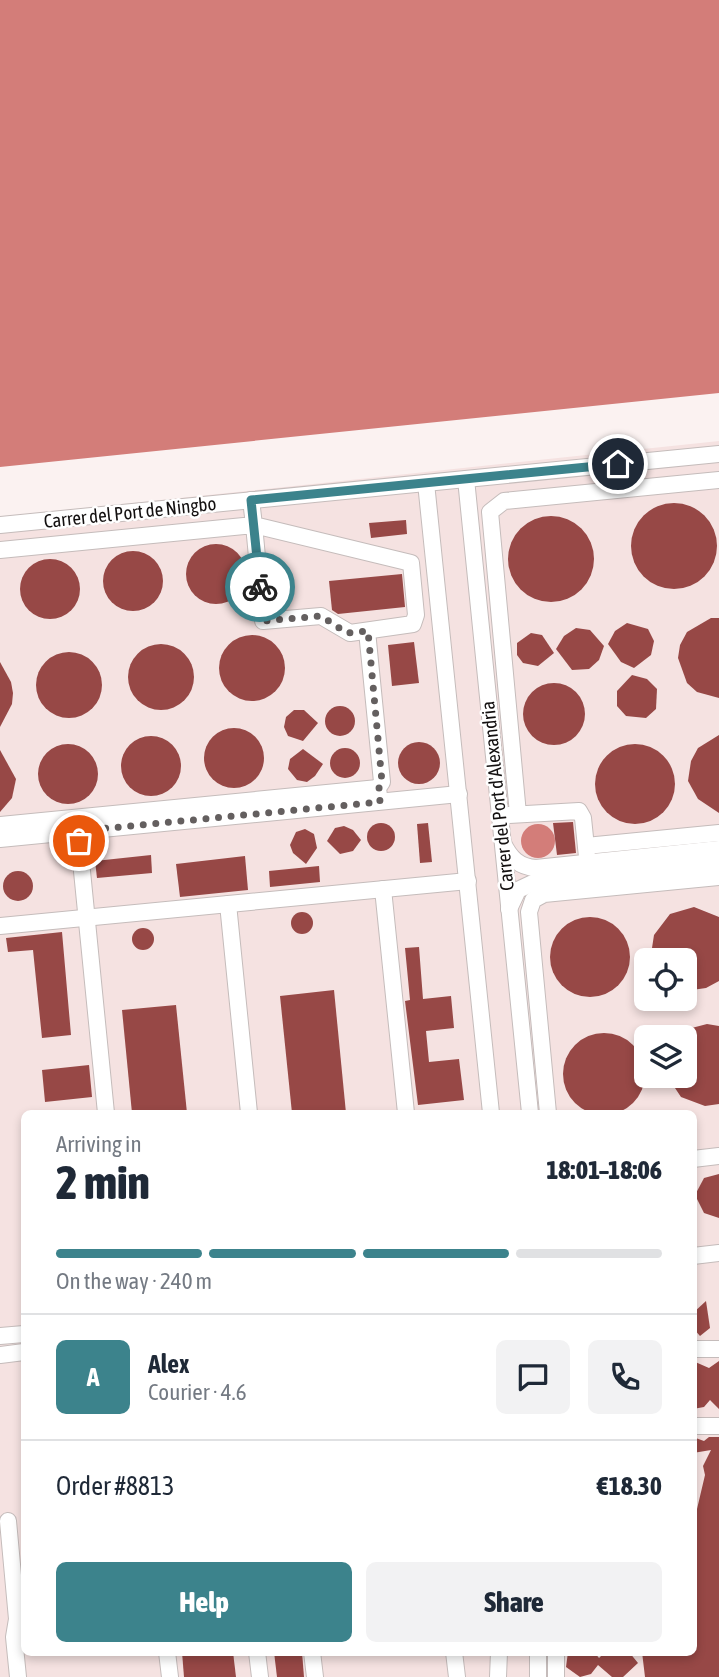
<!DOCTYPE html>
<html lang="en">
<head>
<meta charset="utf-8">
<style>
	:root { --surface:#fff; --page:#f2f2f3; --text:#1f2937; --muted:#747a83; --line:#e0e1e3; --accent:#3c838c }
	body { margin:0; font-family:"Asap Condensed",sans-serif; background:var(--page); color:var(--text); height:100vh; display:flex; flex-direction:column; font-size:26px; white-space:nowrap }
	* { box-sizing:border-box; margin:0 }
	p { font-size:23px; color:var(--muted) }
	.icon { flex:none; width:38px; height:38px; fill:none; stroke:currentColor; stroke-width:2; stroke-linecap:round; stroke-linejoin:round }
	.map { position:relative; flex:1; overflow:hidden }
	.sheet { position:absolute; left:21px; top:1110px; width:676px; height:546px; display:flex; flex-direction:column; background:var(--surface); border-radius:10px; box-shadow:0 4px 10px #0003 }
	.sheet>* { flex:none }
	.tools { position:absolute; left:634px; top:948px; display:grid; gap:14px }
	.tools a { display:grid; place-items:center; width:63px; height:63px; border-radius:10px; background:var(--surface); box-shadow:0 4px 10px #0003; font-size:35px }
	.pin { position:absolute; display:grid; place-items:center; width:60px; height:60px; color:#fff; margin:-30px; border:4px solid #fff; border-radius:50%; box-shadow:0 2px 7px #0007 }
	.courier { position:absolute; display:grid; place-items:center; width:70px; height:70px; margin:-35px; border:5px solid #3c838c; border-radius:50%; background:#fff; color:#222; box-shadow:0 2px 9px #0007 }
	.summary em { font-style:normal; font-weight:800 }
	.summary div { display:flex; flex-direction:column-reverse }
	.summary { display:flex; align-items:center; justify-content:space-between; height:119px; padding:0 35px }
	h1 { font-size:46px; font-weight:800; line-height:52px }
	.bar { display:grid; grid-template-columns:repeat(4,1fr); gap:10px 7px; align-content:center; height:84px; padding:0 35px }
	.bar i { height:9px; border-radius:5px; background:var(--line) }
	.bar .on { background:var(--accent) }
	.bar p { grid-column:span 4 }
	.line { display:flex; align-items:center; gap:18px; padding:0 35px; border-top:2px solid var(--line) }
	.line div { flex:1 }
	.round { display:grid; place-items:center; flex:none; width:74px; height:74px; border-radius:10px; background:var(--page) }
	.button { display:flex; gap:14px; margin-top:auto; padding:14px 35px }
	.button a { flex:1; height:80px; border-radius:10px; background:var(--accent); color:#fff; font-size:28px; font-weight:800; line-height:80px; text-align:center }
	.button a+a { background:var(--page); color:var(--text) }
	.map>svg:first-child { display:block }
	.built { fill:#f5e2e1; fill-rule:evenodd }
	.water { fill:#d37d79 }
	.building { fill:#974846 }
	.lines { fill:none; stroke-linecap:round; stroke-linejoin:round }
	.minor-casing { stroke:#c5bcbb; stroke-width:18 }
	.minor { stroke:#fff; stroke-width:16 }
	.done { stroke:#645f5f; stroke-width:7; stroke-dasharray:0 12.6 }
	.route { stroke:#3c838c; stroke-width:9 }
	.labels { text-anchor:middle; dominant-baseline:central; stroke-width:5; stroke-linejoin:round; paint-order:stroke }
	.street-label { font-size:19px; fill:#131010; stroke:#fff }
</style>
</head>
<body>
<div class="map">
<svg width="719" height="1677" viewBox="0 0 719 1677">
	<rect width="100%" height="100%" fill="#fbf2f1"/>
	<!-- built -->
	<path class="built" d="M719,441V1677H0V517ZM646,961H684V999H646ZM646,1038H684V1076H646ZM24,1113H693V1652H24Z"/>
	<!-- water -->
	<g class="water">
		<polygon points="0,0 719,0 719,393 0,467"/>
		<circle cx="538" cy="841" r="17"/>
	</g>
	<!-- building -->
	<g class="building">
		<circle cx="674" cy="546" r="43"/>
		<circle cx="551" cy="559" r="43"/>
		<polygon points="406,520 407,534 371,538 369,523"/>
		<circle cx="216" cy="574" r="30"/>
		<circle cx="133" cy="581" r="30"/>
		<circle cx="50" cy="589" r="30"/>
		<polygon points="402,574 405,607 338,614 332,610 329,581"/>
		<polygon points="711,618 719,618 719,698 697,692 687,683 678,658 680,645 687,632"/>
		<polygon points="627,623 648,629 654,641 651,655 634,668 621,662 608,644 615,631"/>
		<polygon points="576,628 590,630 604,646 599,660 589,669 572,670 556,649 564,636"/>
		<polygon points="531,633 542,635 554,653 538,666 523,663 517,655 517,643"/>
		<circle cx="252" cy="668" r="33"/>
		<polygon points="414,642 419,683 392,686 388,645"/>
		<circle cx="161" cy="677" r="33"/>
		<circle cx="69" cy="685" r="33"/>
		<polygon points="0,662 11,682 13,693 12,704 0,727"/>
		<polygon points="632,675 647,679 657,689 656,709 646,718 626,716 617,706 617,691"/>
		<circle cx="554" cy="714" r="31"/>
		<circle cx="340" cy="721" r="15"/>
		<polygon points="294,710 304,710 318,723 303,741 288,736 284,727 286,717"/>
		<circle cx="234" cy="758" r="30"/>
		<polygon points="719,735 719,813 698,799 688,781 691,761 698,748"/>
		<circle cx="151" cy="766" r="30"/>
		<circle cx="419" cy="763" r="21"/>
		<circle cx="635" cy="784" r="40"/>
		<circle cx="68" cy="774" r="30"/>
		<circle cx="345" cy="763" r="15"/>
		<polygon points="303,749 323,764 315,776 307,782 297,780 288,769 290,759"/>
		<polygon points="0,750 16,779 12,798 0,812"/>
		<polygon points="573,822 576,853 557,855 553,823"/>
		<circle cx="381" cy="837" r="14"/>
		<polygon points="428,823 432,862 420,863 417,824"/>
		<polygon points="344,826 353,830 361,840 353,851 340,854 327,841 335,828"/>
		<polygon points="305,829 314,834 317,848 306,864 293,853 290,845 296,832"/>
		<polygon points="151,855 152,873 97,878 95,861"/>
		<polygon points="245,856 248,890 180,897 176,864"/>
		<polygon points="319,866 320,882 270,887 269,871"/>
		<circle cx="18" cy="886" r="15"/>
		<polygon points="694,907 719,917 719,981 706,988 692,990 684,989 684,961 653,961 652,948 654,935 670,914"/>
		<circle cx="302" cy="923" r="11"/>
		<circle cx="590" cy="957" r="40"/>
		<circle cx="143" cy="939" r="11"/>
		<polygon points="62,932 71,1035 42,1038 33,950 8,952 6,938"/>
		<polygon points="419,947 423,999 451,996 454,1028 426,1031 429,1062 459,1059 464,1100 418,1105 405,1001 410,1000 405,948"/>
		<polygon points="334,990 346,1113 292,1113 280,996"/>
		<polygon points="176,1005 187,1113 132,1113 122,1010"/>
		<polygon points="707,1024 719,1026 719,1104 705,1106 681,1097 667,1076 684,1076 684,1030"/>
		<circle cx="604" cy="1074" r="41"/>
		<polygon points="89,1065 92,1097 45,1102 42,1070"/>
		<polygon points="719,1174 719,1218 704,1213 695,1195 704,1178"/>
		<polygon points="706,1301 710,1328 700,1336 693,1328 693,1313"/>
		<polygon points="693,1361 709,1368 719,1361 719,1409 710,1400 704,1407 693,1409"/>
		<polygon points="693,1437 704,1441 709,1437 719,1437 719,1677 645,1677 642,1652 693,1652 693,1502 697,1509 705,1475 703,1466 711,1450 693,1453"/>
		<polygon points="182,1652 233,1652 236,1677 184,1677"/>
		<polygon points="274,1652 302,1652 304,1677 277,1677"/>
		<polygon points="568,1652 594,1652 599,1658 605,1652 629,1652 638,1663 623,1677 612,1677 598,1665 591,1674 580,1677 566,1667"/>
	</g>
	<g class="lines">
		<defs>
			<g id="minor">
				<polyline points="466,479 530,1113"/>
				<polyline points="426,483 491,1113"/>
				<polyline points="0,525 719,454"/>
				<polyline points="0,550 254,525 263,621 321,616 350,633 413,624 416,615 411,563 254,525 251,500"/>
				<polyline points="367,631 382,782 378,788 379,796"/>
				<polyline points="518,814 490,512 504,501 719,480"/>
				<polyline points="509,815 579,811 583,818 587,857"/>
				<polyline points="0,825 378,788"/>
				<polyline points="78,831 106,1113"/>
				<polyline points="0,839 459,794"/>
				<path d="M503,843C510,858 519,867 536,868L719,849"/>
				<polyline points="586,846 719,833"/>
				<polyline points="383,889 406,1113"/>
				<polyline points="228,904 249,1113"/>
				<polyline points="509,909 518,890 537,881 719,863"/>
				<polyline points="0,926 468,881"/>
				<polyline points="548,1113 529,912 533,900 544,894 719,877"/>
				<polyline points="693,1159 719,1156"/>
				<polyline points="693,1256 719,1253"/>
				<polyline points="0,1336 24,1334"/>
				<polyline points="693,1349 719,1349"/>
				<polyline points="0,1355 24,1352"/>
				<polyline points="693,1426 719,1426"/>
				<polyline points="8,1521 17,1619 14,1637 18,1677"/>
				<polyline points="167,1652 170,1677"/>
				<polyline points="257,1652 260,1677"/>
				<polyline points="312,1652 315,1677"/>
				<polyline points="454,1652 457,1677"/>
				<polyline points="498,1677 499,1652"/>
				<polyline points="538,1677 538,1652"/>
				<polyline points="556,1677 556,1652"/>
			</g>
		</defs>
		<!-- minor casing -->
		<use href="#minor" class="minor-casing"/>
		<!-- minor -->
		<use href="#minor" class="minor"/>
	</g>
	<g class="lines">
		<!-- done -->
		<polyline class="done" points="79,841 78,831 380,802 379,788 382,782 368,631 347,633 321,616 263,621 260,587"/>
		<!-- route -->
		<polyline class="route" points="260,587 251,500 618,464"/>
	</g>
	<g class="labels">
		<!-- street labels -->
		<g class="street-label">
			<text transform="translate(130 512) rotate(-6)">Carrer del Port de Ningbo</text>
			<text transform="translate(497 796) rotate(-96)">Carrer del Port d'Alexandria</text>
		</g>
	</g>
</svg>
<div class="tools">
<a><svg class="icon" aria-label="locate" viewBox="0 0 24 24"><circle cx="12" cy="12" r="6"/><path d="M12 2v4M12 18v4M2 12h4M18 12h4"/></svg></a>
<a><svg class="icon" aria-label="layers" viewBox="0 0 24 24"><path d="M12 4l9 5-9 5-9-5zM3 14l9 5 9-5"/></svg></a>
</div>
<div class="pin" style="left:79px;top:841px;background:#ea580c"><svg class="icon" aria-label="bag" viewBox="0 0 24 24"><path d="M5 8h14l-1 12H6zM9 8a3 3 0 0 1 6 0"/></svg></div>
<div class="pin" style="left:618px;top:464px;background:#1f2937"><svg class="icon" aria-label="home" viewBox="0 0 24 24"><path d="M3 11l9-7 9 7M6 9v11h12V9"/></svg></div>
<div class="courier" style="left:260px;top:587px"><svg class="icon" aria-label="bike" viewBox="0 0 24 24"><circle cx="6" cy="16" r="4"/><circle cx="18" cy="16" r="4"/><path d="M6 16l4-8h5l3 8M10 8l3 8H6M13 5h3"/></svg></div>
<section class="sheet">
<div class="summary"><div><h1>2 min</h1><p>Arriving in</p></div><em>18:01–18:06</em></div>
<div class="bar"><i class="on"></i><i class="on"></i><i class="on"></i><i></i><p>On the way · 240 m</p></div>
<div class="line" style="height:126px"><b class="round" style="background:var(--accent);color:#fff">A</b><div><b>Alex</b><p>Courier · 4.6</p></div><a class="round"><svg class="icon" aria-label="chat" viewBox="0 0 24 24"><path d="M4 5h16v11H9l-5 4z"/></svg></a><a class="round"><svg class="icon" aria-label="phone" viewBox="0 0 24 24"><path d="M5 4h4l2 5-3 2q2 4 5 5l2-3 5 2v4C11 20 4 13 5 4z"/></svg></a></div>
<div class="line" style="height:91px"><div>Order #8813</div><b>€18.30</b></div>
<div class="button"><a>Help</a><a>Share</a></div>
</section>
</div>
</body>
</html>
